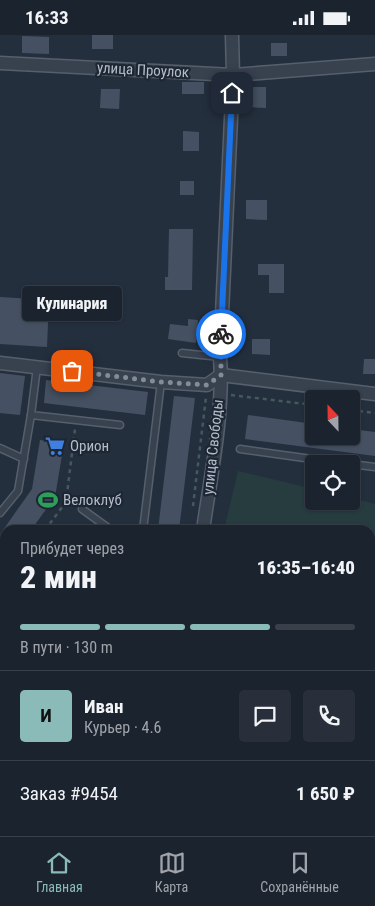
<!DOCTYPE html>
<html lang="ru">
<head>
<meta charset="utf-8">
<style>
	:root { --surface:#1b232e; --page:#282f3a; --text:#f1f3f6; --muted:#a0a4aa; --line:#39404a; --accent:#8bbbb9 }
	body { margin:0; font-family:"Roboto Condensed",sans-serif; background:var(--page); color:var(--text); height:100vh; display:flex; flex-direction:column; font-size:19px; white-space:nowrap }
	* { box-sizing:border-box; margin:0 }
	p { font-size:16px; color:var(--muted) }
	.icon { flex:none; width:28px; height:28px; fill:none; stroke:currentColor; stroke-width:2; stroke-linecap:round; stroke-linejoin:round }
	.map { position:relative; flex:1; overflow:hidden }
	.panel { position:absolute; left:0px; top:490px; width:375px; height:311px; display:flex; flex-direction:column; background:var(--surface); border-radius:15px 15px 0 0; box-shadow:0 1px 4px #0004,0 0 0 1px var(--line) }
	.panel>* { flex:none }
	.needle { width:32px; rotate:338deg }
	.fabs { position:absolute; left:305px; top:355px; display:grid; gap:10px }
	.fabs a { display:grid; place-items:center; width:55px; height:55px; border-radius:5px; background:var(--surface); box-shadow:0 1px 4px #0004,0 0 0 1px var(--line); font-size:25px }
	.pin { position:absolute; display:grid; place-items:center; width:42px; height:42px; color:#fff; margin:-21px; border-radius:10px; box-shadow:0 2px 8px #0006 }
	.courier { position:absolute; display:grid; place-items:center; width:50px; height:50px; margin:-25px; border:4px solid #1a73e8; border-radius:50%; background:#fff; color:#222; box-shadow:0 1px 6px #0007 }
	.bubble { position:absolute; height:35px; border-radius:5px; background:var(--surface); box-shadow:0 1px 4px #0004,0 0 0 1px var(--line); font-size:16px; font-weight:800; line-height:35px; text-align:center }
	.overview em { font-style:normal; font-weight:800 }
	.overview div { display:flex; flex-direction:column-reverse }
	.overview { display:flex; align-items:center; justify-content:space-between; height:85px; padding:0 20px }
	h1 { font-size:32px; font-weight:800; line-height:38px }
	.bar { display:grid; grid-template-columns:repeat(4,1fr); gap:8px 5px; align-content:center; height:60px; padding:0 20px }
	.bar i { height:6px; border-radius:4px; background:var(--line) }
	.bar .active { background:var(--accent) }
	.bar p { grid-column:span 4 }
	.line { display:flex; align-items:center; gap:12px; padding:0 20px; border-top:1px solid var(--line) }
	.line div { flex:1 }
	.round { display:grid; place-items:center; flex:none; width:52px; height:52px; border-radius:5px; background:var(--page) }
	.status { display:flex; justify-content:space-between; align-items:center; height:35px; padding:0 25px; background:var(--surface); direction:ltr }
	.status svg { height:14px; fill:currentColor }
	.menu { display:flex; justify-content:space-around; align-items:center; height:70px; border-top:1px solid var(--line); background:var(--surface); font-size:14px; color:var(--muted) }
	.menu a { display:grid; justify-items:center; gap:2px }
	.menu .active { color:var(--accent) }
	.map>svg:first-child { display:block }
	.green { fill:#263c3f }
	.building { fill:#455162 }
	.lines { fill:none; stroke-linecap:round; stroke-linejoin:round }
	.service-casing { stroke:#565f6c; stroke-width:9 }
	.minor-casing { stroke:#565f6c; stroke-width:15 }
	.path { stroke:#44595c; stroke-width:2.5; stroke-dasharray:4 4; stroke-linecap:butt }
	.service { stroke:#38414e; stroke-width:6 }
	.minor { stroke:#38414e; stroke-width:12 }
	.done { stroke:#828b98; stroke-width:5; stroke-dasharray:0 9 }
	.route { stroke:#1a73e8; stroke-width:6 }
	.labels { text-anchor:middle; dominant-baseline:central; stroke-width:4.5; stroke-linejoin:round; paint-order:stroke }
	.street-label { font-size:15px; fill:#b4bcc9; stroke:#1d2633 }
	.poi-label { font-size:15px; fill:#b4bcc9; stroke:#1d2633; text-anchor:start }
</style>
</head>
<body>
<div class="status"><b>16:33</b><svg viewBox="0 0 49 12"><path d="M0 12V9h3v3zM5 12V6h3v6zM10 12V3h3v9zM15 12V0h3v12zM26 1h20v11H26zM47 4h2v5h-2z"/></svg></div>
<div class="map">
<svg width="375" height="801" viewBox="0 0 375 801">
	<rect width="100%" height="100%" fill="#242f3e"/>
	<!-- green -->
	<polygon class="green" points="238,436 314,454 314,466 351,466 351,463 375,469 375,634 370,632 370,495 224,495"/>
	<!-- building -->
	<g class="building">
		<rect x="92" y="0" width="21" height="14"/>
		<polygon points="22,1 49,2 49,19 22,18"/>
		<rect x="271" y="8" width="16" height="13"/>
		<rect x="182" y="47" width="22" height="12"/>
		<polygon points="247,52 266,52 266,73 246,72"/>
		<polygon points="101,54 120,54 119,74 100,73"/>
		<polygon points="183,96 199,97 199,116 183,116"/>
		<rect x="180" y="146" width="14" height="14"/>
		<polygon points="246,165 267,165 267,185 246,184"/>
		<polygon points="169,194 193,194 192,255 165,255 165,242 168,242"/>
		<polygon points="258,229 284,229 284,258 269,258 269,240 258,240"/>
		<polygon points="0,262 49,265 47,312 0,309"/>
		<polygon points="188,284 198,285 196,308 168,304 170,289 188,291"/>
		<polygon points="252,304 270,304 270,320 252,319"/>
		<polygon points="364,324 375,324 375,339 363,339"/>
		<polygon points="0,338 25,341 20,380 0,378"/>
		<polygon points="46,345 148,357 145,380 44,368"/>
		<polygon points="174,361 195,363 179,495 158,495"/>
		<polygon points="248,380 314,389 314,401 351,401 351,394 375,397 375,421 245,404"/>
		<polygon points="40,405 64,408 55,462 31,495 3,495 32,454"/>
	</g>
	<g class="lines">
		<defs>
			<g id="service">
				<polyline points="182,318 220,322"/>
				<polyline points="37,332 31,380 120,390"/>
				<polyline points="0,413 24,424"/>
				<polyline points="240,414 348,429"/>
				<polyline points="351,429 375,432"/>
				<polyline points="82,474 111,495"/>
				<polyline points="0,478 18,456 31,380"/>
				<polyline points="143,495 161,347"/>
				<polyline points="0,593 4,595 0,603"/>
				<polyline points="0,687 5,684"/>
				<polyline points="303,801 306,796"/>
			</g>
			<g id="minor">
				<polyline points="0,28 233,40 375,29"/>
				<polyline points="0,328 161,347 207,350 221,340 375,359"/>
				<path d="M203,495C211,439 224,378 220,322L233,40L232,0"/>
				<polyline points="0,674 5,676"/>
				<polyline points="0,795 5,791"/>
				<polyline points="252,796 259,801"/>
			</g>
		</defs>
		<!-- service casing -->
		<use href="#service" class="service-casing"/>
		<!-- minor casing -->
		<use href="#minor" class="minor-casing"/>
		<!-- path -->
		<g class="path">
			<polyline points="231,360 314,370"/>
			<polyline points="351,375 375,378"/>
			<polyline points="193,471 206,362"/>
			<polyline points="45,495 66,467 75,394"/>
			<polyline points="0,761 5,757"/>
			<polyline points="98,796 102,801"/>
			<polyline points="282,796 292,801"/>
			<polyline points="48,797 50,800 55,796"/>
			<polyline points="151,801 151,796"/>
		</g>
		<!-- service -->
		<use href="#service" class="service"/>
		<!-- minor -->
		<use href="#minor" class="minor"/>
	</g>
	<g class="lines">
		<!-- done -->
		<polyline class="done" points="72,336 161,347 207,350 221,340 221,299"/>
		<!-- route -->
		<polyline class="route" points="221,299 232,58"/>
	</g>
	<!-- icons -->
	<defs>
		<symbol id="supermarket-bare" viewBox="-9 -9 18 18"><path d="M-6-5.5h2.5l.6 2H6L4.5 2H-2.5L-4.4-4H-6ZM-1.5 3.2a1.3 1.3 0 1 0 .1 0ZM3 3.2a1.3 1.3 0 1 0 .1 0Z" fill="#3f7fe0" stroke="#1d2633" stroke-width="2.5" paint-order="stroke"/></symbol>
		<symbol id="stadium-bare" viewBox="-9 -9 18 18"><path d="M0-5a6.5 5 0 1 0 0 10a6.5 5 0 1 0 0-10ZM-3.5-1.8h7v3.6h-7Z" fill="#2e9e5b" stroke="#1d2633" stroke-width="2.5" paint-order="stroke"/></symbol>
	</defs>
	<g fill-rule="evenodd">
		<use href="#supermarket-bare" x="41" y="397" width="28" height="28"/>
		<use href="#stadium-bare" x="34" y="451" width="28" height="28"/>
	</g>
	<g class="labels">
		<!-- street labels -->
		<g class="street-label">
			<text transform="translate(143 35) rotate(3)">улица Проулок</text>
			<text transform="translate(213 412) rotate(-84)">улица Свободы</text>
		</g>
		<!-- poi labels -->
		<g class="poi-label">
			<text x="70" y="411">Орион</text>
			<text x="63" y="465">Велоклуб</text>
		</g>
	</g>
</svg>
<div class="fabs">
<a><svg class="needle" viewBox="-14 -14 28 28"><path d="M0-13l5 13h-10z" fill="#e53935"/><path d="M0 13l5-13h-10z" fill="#a0a4aa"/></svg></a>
<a><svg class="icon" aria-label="locate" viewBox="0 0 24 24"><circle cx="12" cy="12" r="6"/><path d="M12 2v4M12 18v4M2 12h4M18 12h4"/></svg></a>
</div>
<div class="pin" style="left:72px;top:336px;background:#ea580c"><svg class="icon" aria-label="bag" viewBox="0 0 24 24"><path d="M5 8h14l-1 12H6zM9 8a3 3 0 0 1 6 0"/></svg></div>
<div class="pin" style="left:232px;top:58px;background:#1f2937"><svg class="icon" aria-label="home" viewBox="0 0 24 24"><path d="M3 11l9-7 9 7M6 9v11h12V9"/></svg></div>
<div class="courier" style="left:221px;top:299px"><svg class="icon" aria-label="bike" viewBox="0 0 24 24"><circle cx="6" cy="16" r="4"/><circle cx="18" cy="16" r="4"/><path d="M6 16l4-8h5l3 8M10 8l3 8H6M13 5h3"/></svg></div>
<div class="bubble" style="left:22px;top:251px;width:100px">Кулинария</div>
<section class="panel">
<div class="overview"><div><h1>2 мин</h1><p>Прибудет через</p></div><em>16:35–16:40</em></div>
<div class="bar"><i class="active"></i><i class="active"></i><i class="active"></i><i></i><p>В пути · 130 m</p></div>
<div class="line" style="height:90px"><b class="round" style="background:var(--accent);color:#111">И</b><div><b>Иван</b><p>Курьер · 4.6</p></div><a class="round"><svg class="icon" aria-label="chat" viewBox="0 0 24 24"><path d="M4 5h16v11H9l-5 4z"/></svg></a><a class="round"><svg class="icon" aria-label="phone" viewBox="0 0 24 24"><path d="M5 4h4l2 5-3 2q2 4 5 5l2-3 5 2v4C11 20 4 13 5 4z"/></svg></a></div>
<div class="line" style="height:65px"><div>Заказ #9454</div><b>1 650 ₽</b></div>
</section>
</div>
<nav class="menu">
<a class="active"><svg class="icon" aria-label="home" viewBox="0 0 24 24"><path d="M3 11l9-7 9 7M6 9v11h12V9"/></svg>Главная</a>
<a><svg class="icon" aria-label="map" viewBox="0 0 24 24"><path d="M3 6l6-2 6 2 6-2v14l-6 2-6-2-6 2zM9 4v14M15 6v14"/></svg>Карта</a>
<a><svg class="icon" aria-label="saved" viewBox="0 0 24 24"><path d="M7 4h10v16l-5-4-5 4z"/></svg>Сохранённые</a>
</nav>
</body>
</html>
